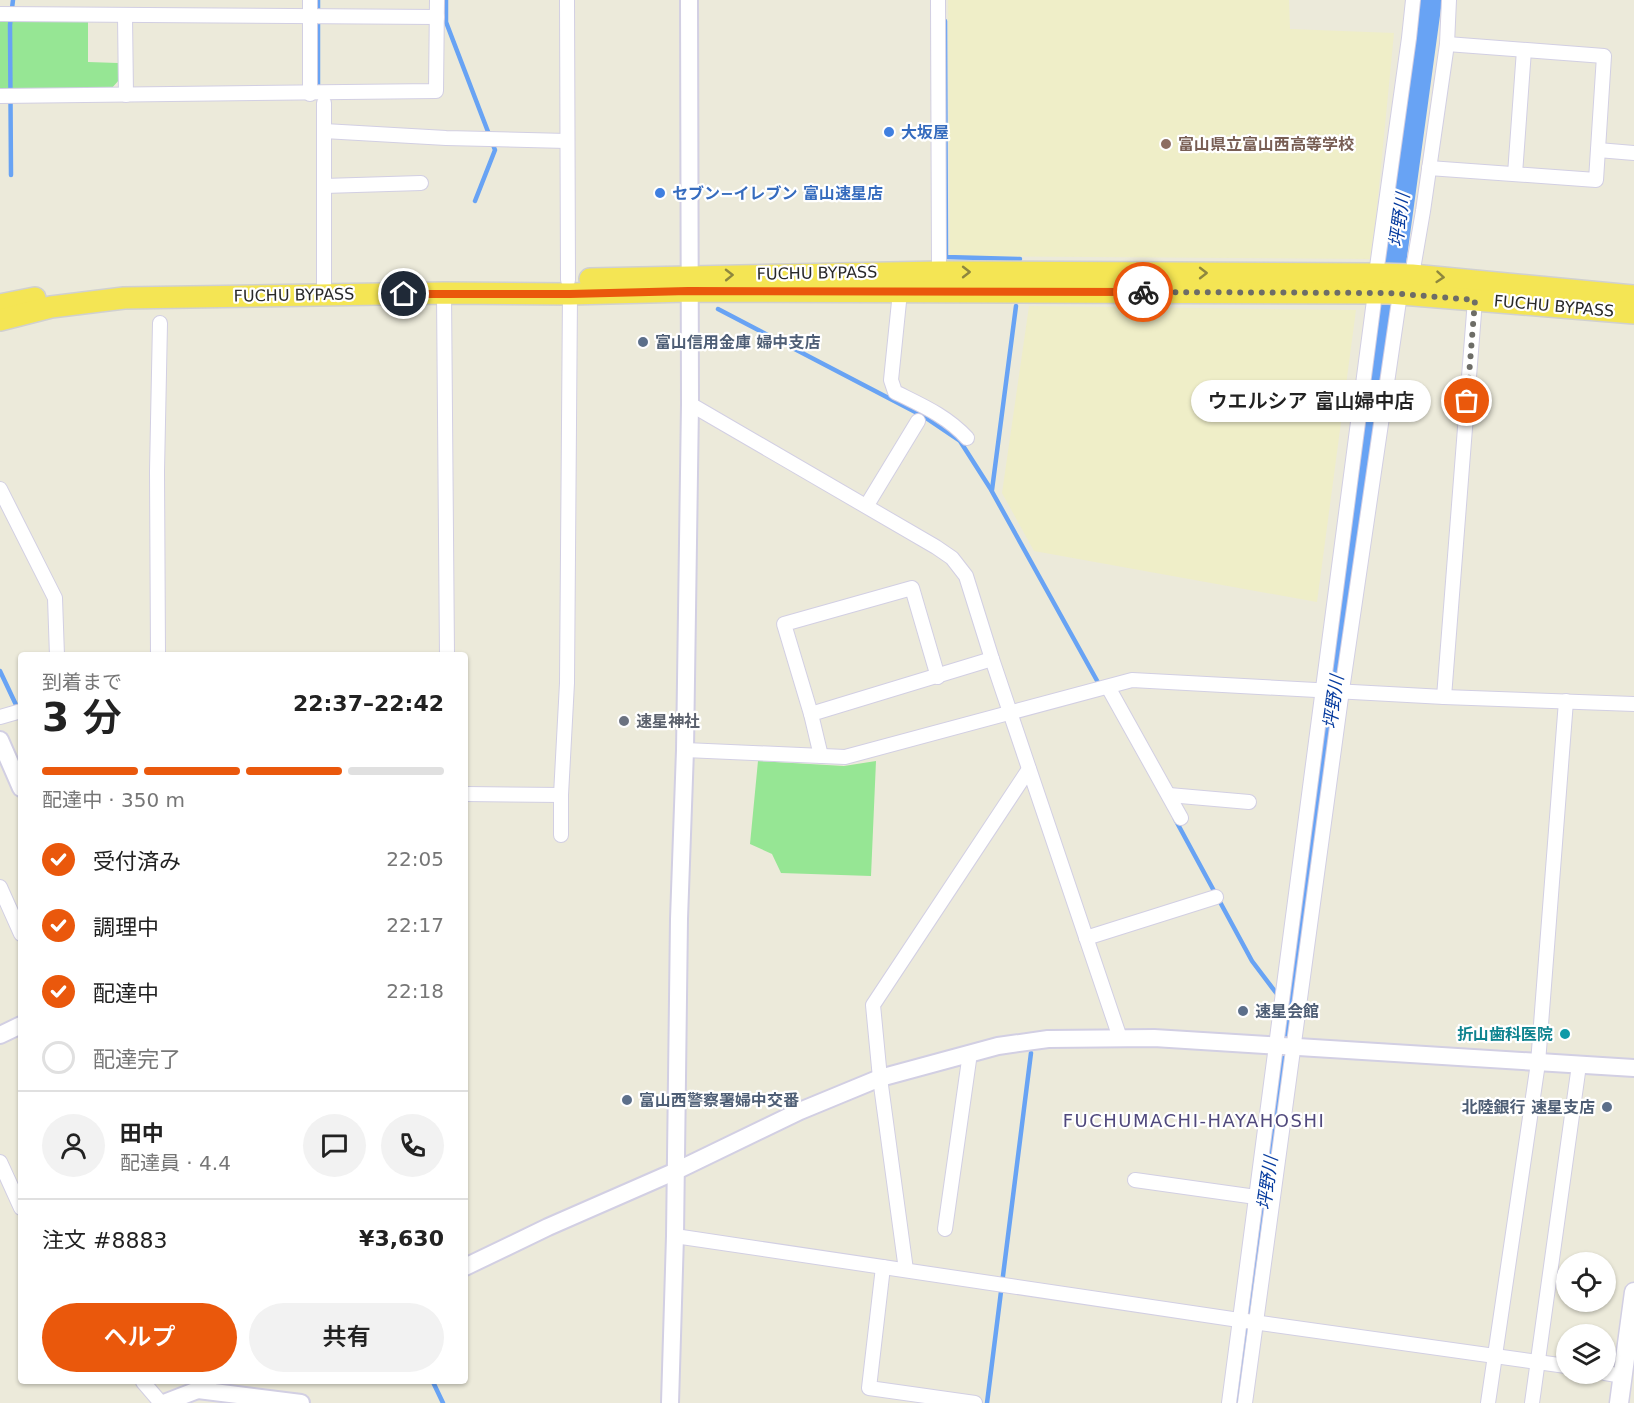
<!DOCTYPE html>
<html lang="ja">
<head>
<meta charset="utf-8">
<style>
	:root { --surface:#fff; --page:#f2f2f2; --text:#222; --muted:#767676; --line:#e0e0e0; --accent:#ea580c }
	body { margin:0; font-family:"DejaVu Sans","Noto Sans JP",sans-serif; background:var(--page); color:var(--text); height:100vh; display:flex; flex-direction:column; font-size:22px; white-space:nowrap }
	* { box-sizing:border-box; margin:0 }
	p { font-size:20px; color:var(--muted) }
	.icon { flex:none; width:33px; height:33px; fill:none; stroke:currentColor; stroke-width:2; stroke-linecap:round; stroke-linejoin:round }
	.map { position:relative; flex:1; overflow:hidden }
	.sheet { position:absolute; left:18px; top:652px; width:450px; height:732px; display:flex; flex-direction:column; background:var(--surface); border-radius:6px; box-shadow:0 2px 4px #0004 }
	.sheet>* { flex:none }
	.tools { position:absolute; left:1556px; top:1252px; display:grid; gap:12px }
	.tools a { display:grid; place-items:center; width:60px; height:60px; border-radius:50%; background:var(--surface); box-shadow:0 2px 4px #0004; font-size:30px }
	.pin { position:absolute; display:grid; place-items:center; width:51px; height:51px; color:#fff; margin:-26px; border:3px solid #fff; border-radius:50%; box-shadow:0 2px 6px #0007 }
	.courier { position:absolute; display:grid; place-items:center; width:60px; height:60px; margin:-30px; border:4px solid #ea580c; border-radius:50%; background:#fff; color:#222; box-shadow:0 2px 8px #0007 }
	.bubble { position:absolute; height:42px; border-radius:21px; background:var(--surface); box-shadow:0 2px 4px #0004; font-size:20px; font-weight:600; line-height:42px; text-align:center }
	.summary em { font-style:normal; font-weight:600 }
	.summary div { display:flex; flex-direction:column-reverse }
	.summary { display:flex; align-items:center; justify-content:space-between; height:102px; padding:0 24px }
	h1 { font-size:39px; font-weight:600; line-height:45px }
	.bar { display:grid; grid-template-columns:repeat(4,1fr); gap:9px 6px; align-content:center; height:72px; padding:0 24px }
	.bar i { height:8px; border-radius:4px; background:var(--line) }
	.bar .selected { background:var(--accent) }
	.bar p { grid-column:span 4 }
	.line { display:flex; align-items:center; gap:15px; padding:0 24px; border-top:2px solid var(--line) }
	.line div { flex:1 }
	.round { display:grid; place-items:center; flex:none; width:63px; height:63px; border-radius:32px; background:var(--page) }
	ol { padding:0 24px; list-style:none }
	li { display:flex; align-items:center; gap:18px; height:66px }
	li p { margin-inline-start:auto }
	li .icon { padding:6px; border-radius:50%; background:var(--accent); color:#fff; stroke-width:4 }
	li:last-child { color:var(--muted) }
	li i { width:33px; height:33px; border:3px solid var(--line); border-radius:50% }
	.cta { display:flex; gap:12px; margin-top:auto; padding:12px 24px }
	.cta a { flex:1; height:69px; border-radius:36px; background:var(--accent); color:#fff; font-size:24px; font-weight:600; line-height:69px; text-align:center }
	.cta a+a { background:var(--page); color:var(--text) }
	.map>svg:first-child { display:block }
	.education { fill:#efeec8 }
	.green { fill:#96e694 }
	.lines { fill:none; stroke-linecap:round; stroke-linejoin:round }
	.stream { stroke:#68a3f4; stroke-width:4.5 }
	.river { stroke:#68a3f4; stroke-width:26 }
	.minor-casing { stroke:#d2cfe3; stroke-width:16 }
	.tertiary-casing { stroke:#d2cfe3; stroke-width:20 }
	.secondary-casing { stroke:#d2cfe3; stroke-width:21 }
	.trunk-casing { stroke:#d0d0d0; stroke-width:24 }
	.minor { stroke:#fff; stroke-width:14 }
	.tertiary { stroke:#fff; stroke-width:16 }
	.secondary { stroke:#fff; stroke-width:18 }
	.trunk { stroke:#f4e554; stroke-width:21 }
	.oneway { stroke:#8e873e }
	.done { stroke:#6d6d67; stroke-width:6; stroke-dasharray:0 10.8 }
	.route { stroke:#ea580c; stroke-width:8 }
	.shop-dot { fill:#3f7fe0; stroke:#fff; stroke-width:2 }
	.education-dot { fill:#8d6e63; stroke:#fff; stroke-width:2 }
	.service-dot { fill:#5c6f8a; stroke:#fff; stroke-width:2 }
	.worship-dot { fill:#6b7280; stroke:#fff; stroke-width:2 }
	.culture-dot { fill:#0f9aa8; stroke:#fff; stroke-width:2 }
	.labels { text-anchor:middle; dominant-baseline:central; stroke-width:4.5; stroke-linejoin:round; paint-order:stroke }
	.shop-label { font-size:16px; font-weight:bold; fill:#366cbe; stroke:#fff; text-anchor:start }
	.education-label { font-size:16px; font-weight:bold; fill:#785e54; stroke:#fff; text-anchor:start }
	.street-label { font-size:16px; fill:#292929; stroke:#fff }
	.service-label { font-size:16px; font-weight:bold; fill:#4e5e75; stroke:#fff; text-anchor:start }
	.worship-label { font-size:16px; font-weight:bold; fill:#5b616d; stroke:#fff; text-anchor:start }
	.culture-label { font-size:16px; font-weight:bold; fill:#0d838f; stroke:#fff; text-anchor:end }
	.water-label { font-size:18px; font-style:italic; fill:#073c9f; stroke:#fff }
	.neighbourhood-label { font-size:18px; letter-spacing:1.5px; fill:#4f487c; stroke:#fff }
</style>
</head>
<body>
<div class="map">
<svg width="1634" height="1403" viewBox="0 0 1634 1403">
	<rect width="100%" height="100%" fill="#eceada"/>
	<!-- education -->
	<g class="education">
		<polygon points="948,0 1289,0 1290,29 1394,33 1372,259 950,256"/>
		<polygon points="1029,306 1356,310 1317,602 1034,551 1002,493"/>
	</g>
	<!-- green -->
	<g class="green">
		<polygon points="0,21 88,21 88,62 118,63 119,80 111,89 0,90"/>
		<polygon points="758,761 844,766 876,761 871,876 781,873 772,854 750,844"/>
	</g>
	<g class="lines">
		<!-- stream -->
		<g class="stream">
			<polyline points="318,0 318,90"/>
			<polyline points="446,0 446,22 495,150 475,201"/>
			<polyline points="945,21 946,257 1020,259"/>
			<polyline points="11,175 10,25 13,0"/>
			<polyline points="718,309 923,416 960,441 990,488 1100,686"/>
			<polyline points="992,490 1016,306"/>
			<polyline points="0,671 18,709"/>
			<polyline points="1175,819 1252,961 1280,998"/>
			<polyline points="1285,1005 1290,1012"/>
			<polyline points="433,1382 443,1403"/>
			<polyline points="987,1403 1031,1053"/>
		</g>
		<!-- river -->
		<polyline class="river" points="1237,1403 1429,0"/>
		<defs>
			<g id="minor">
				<polyline points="567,0 568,280"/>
				<polyline points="938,0 939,272"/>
				<polyline points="0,14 437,17"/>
				<polyline points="125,16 126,95"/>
				<polyline points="310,94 310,0"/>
				<polyline points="0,96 436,91 437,0"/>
				<polyline points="324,131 446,138 567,141"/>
				<polyline points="1598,150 1634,153"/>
				<polyline points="1429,168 1596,180 1604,56 1447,44"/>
				<polyline points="1515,174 1524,50"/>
				<polyline points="324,186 421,183"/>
				<polyline points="1376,274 1409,38 1413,0"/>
				<polyline points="1412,275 1423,211 1447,44 1449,0"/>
				<polyline points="324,284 324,103"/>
				<path d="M900,292L891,380L895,392C921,405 947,416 967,438"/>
				<polyline points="444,293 447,656"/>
				<polyline points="690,404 936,547 952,558 966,576 992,659 1120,1038"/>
				<polyline points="0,489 55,598 57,656"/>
				<polyline points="867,505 918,421"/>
				<polyline points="158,656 157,471 160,323"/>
				<polyline points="1108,687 1181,818"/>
				<polyline points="1444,697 1475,300"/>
				<polyline points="811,714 784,624 912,588 938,677"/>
				<polyline points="0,717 21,711"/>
				<polyline points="685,750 845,757 1132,680 1444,697 1634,704"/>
				<polyline points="821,756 811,714 992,659"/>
				<polyline points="465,794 561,795"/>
				<polyline points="1169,795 1249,802"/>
				<polyline points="561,835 561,795 567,683 570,294"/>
				<polyline points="0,887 21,934"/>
				<polyline points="1086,938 1216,897"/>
				<polyline points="0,1162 21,1208"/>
				<polyline points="1135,1180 1256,1197"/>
				<polyline points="945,1229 970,1053"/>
				<polyline points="675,1236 1239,1320 1566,1366"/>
				<polyline points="883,1267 869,1388 975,1403"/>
				<polyline points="906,1270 880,1078 873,1005 1029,769"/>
				<polyline points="1605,1373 1623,1376"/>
				<polyline points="143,1382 161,1403"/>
				<polyline points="1229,1403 1375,293"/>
				<polyline points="1245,1403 1342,690 1400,294"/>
				<polyline points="1488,1403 1538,1063 1566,701"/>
				<polyline points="1532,1403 1579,1065"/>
			</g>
			<g id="tertiary">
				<polyline points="0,740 21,788"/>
				<polyline points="0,1035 21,1025"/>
				<polyline points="465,1267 548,1227 676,1171 800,1111 880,1078 998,1046 1048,1039 1154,1038 1634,1068"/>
				<polyline points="198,1390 301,1403"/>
				<polyline points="164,1403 208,1386"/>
				<polyline points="670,1403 675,1236 679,919 685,750 690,404 689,0"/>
			</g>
			<polyline id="secondary" points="1619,1403 1634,1292"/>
			<g id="trunk">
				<polyline points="590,279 939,272 1376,274 1412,275 1634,296"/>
				<polyline points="0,305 35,298"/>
				<polyline points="0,320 51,307 124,298 444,293 570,294 688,291 1389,293 1634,313"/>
			</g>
		</defs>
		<!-- minor casing -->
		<use href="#minor" class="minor-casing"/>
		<!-- tertiary casing -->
		<use href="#tertiary" class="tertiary-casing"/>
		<!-- secondary casing -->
		<use href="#secondary" class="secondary-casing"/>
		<!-- trunk casing -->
		<use href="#trunk" class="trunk-casing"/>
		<!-- minor -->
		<use href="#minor" class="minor"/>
		<!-- tertiary -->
		<use href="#tertiary" class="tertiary"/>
		<!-- secondary -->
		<use href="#secondary" class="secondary"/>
		<!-- trunk -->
		<use href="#trunk" class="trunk"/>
	</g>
	<!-- one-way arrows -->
	<defs><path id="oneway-chevron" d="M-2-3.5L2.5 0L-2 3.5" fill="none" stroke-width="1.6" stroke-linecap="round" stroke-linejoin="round" transform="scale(1.5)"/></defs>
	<g class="oneway">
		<use href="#oneway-chevron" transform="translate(966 272)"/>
		<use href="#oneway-chevron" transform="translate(1203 273)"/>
		<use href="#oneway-chevron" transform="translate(729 275) rotate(-1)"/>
		<use href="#oneway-chevron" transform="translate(1440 277) rotate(5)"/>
	</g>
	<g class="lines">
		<!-- done -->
		<polyline class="done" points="1143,292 1389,293 1475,300 1467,401"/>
		<!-- route -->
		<polyline class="route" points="404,294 570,294 688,291 1143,292"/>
	</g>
	<!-- markers -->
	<g class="shop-dot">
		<circle cx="889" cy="132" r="6"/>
		<circle cx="660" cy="193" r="6"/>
	</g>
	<circle class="education-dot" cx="1166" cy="144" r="6"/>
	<g class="service-dot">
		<circle cx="643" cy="342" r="6"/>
		<circle cx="1243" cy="1011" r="6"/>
		<circle cx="627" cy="1100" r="6"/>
		<circle cx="1607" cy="1107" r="6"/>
	</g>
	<circle class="worship-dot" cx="624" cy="721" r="6"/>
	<circle class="culture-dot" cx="1565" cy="1034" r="6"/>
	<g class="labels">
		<!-- shop labels -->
		<g class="shop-label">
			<text x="901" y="132">大坂屋</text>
			<text x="672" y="193">セブン−イレブン 富山速星店</text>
		</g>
		<!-- education labels -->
		<g class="education-label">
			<text x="1178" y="144">富山県立富山西高等学校</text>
		</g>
		<!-- street labels -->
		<g class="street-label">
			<text transform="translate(817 273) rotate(-1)">FUCHU BYPASS</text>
			<text transform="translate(294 295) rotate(-1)">FUCHU BYPASS</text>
			<text transform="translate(1554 306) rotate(5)">FUCHU BYPASS</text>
		</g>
		<!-- service labels -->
		<g class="service-label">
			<text x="655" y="342">富山信用金庫 婦中支店</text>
			<text x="1255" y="1011">速星会館</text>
			<text x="639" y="1100">富山西警察署婦中交番</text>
			<text x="1595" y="1107" text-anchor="end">北陸銀行 速星支店</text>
		</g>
		<!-- worship labels -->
		<g class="worship-label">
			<text x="636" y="721">速星神社</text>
		</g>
		<!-- culture labels -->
		<g class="culture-label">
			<text x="1553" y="1034">折山歯科医院</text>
		</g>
		<!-- water labels -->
		<g class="water-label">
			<text transform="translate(1399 220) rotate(-82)">坪野川</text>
			<text transform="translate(1333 702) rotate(-82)">坪野川</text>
			<text transform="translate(1267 1183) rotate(-82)">坪野川</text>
		</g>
		<!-- neighbourhood labels -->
		<g class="neighbourhood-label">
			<text x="1194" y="1120">FUCHUMACHI-HAYAHOSHI</text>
		</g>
	</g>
</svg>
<div class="tools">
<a><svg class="icon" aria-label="locate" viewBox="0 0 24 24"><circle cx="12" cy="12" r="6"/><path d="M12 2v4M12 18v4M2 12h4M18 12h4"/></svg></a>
<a><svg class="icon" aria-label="layers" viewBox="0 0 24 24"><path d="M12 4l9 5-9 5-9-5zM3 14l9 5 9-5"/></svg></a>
</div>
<div class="pin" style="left:1467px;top:401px;background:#ea580c"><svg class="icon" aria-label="bag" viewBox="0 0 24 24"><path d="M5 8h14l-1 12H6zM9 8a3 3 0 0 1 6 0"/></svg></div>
<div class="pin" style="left:404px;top:294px;background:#1f2937"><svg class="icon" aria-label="home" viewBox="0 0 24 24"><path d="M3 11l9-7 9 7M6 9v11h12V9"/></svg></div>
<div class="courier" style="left:1143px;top:292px"><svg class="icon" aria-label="bike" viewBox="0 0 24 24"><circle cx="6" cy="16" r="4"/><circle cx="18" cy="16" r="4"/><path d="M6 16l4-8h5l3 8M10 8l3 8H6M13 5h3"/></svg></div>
<div class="bubble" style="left:1191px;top:380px;width:240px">ウエルシア 富山婦中店</div>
<section class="sheet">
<div class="summary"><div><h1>3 分</h1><p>到着まで</p></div><em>22:37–22:42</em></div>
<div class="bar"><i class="selected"></i><i class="selected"></i><i class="selected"></i><i></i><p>配達中 · 350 m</p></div>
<ol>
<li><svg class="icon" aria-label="check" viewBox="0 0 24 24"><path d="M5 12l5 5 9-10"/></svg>受付済み<p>22:05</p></li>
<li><svg class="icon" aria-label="check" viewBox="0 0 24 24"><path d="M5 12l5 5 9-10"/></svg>調理中<p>22:17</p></li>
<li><svg class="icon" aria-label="check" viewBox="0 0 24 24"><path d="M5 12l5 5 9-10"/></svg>配達中<p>22:18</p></li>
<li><i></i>配達完了</li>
</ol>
<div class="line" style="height:108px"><a class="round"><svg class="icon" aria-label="person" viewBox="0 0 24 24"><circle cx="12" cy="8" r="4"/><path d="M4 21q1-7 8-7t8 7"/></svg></a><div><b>田中</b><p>配達員 · 4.4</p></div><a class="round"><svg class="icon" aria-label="chat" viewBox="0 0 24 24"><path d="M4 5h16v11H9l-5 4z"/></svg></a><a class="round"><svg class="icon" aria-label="phone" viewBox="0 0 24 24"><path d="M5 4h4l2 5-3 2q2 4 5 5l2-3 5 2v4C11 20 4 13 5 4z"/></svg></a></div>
<div class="line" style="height:78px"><div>注文 #8883</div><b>¥3,630</b></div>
<div class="cta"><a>ヘルプ</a><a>共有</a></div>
</section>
</div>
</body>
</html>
